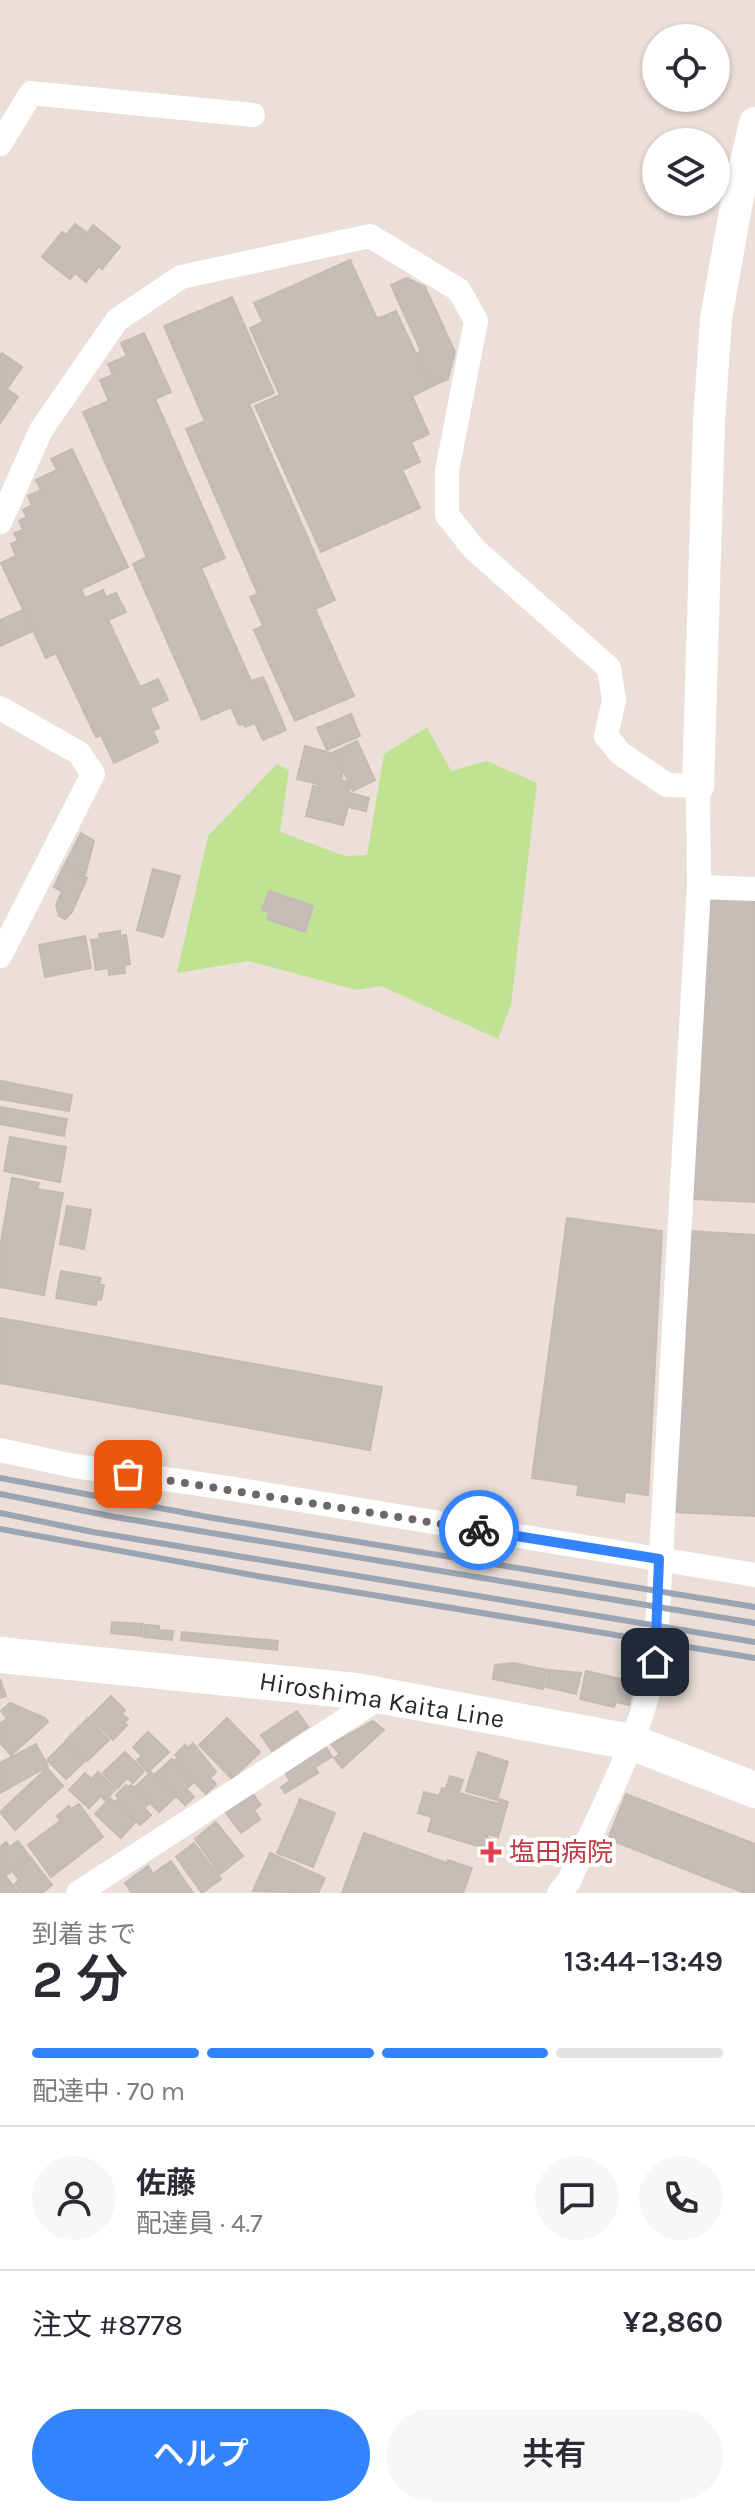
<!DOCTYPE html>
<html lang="ja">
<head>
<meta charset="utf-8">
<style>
	:root { --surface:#fff; --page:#f7f7f7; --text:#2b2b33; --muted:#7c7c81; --line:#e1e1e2; --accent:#3383fd }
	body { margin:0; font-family:Karla,"Noto Sans JP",sans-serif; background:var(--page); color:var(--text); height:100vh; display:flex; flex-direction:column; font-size:30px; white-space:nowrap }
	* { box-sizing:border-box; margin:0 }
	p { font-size:26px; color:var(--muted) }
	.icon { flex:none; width:44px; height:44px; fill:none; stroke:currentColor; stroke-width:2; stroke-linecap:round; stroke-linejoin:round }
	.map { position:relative; height:1893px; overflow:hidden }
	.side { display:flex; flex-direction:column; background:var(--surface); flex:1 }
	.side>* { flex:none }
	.tools { position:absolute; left:642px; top:24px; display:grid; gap:16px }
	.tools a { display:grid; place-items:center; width:88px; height:88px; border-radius:50%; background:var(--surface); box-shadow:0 2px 6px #0004; font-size:40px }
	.pin { position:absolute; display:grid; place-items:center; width:68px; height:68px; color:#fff; margin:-34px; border-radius:16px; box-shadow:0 4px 12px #0006 }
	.courier { position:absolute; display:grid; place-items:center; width:80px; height:80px; margin:-40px; border:6px solid #3383fd; border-radius:50%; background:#fff; color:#222; box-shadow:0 2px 10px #0007 }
	.head em { font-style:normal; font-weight:600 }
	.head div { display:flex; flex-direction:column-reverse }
	.head { display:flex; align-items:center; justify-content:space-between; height:136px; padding:0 32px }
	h1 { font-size:52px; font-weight:600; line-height:60px }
	.bar { display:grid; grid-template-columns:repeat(4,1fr); gap:12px 8px; align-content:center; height:96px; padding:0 32px }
	.bar i { height:10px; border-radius:6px; background:var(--line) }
	.bar .active { background:var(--accent) }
	.bar p { grid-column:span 4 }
	.line { display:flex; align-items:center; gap:20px; padding:0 32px; border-top:2px solid var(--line) }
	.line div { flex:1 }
	.round { display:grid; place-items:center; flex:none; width:84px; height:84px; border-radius:42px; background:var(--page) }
	.action { display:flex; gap:16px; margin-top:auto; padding:16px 32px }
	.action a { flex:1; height:92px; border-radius:48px; background:var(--accent); color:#fff; font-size:32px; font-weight:600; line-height:92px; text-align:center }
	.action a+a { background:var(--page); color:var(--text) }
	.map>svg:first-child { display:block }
	.green { fill:#bfe393 }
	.building { fill:#c6bcb8; stroke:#c6bbb2; stroke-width:2 }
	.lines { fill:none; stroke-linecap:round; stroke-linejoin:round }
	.minor { stroke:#fff; stroke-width:24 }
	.tertiary { stroke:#fff; stroke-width:32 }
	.secondary { stroke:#fff; stroke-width:36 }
	.rail { stroke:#9ba4b3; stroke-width:6 }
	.done { stroke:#6c6765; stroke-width:8; stroke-dasharray:0 14.4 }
	.route { stroke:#3383fd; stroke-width:10 }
	.health-dot { fill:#e0444e; stroke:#fff; stroke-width:3 }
	.labels { text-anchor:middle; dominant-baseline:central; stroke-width:8; stroke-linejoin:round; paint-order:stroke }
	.street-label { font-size:26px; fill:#272727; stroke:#fff }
	.health-label { font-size:26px; fill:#be3a42; stroke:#fff; text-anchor:start }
</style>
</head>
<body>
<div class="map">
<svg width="755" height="1893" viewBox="0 0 755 1893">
	<rect width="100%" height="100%" fill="#ebdfd8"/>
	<!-- green -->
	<polygon class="green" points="427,727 451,771 487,761 537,783 511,1005 498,1039 381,986 357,990 248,961 177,973 208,836 277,764 289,770 280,832 345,856 367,855 384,754"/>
	<!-- building -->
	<g class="building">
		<polygon points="75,224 87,233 93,225 120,247 102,269 99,266 86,282 75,273 70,279 42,257 62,232 66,235"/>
		<polygon points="350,260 377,319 396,311 416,354 430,387 412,396 429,434 411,442 420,462 402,470 420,508 321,552 255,406 280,395 250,328 263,322 254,303"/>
		<polygon points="407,278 425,287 455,352 448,379 430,387 416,354 421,351 391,285"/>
		<polygon points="232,297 274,393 249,404 335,600 315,609 354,696 295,721 254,630 263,626 250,597 258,594 186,429 205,421 164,326"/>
		<polygon points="144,333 171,392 155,399 225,558 201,568 251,681 263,677 286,730 263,740 255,723 245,727 244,724 239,725 231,707 202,720 133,564 147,557 83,412 109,401 100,380 113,375 108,364 127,356 121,343"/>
		<polygon points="2,353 22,367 7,389 18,397 0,423 0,356"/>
		<polygon points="72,449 128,567 81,589 85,598 103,590 106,597 116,593 126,612 108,620 140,687 158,679 168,700 150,708 159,728 153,731 158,742 114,763 101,735 96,737 56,653 46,658 1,563 16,556 11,544 18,541 14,533 23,530 19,521 27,517 23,510 32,505 28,496 41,490 36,480 57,470 51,459"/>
		<polygon points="23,610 33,631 0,646 0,620"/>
		<polygon points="351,714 360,736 327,750 317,728"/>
		<polygon points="357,741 375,780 353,791 334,752"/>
		<polygon points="305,746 335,754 343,771 341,780 349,782 350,786 348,795 351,793 369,798 366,811 348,807 343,825 306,816 313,786 318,787 318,784 297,779"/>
		<polygon points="81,833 94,841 85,875 64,866"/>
		<polygon points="63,867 87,878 72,912 65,919 59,916 56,905 62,891 54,887"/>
		<polygon points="153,869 180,876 163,937 137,930"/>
		<polygon points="269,891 313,906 305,932 267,919 269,912 262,910"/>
		<polygon points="706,896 755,898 755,1202 693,1199"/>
		<polygon points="120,931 120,936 126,935 130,964 124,965 125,973 109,975 108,968 96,970 91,940 100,939 99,934"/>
		<polygon points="85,936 91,968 45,977 39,945"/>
		<polygon points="1,1081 72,1095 69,1111 0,1099"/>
		<polygon points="0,1107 67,1119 64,1136 0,1124"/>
		<polygon points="10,1137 66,1147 60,1182 4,1171"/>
		<polygon points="12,1178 39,1183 37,1189 63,1193 44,1295 0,1287 0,1247"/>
		<polygon points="67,1206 91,1210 84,1249 60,1244"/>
		<polygon points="567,1218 662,1231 648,1495 625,1492 624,1502 577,1495 579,1485 532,1478"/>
		<polygon points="689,1231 755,1235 755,1516 672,1512"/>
		<polygon points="61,1271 101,1278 99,1285 104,1285 101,1300 97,1299 96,1305 56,1298"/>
		<polygon points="0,1318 382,1387 370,1450 0,1383"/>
		<polygon points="112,1622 143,1624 142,1636 111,1633"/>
		<polygon points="145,1625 159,1626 159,1630 173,1631 172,1640 144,1637"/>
		<polygon points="182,1632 278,1641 277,1650 181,1640"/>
		<polygon points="514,1663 547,1670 543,1689 493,1679 495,1665"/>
		<polygon points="549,1670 581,1673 576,1694 546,1687"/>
		<polygon points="586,1671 634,1682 629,1705 616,1702 614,1707 580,1699"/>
		<polygon points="0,1679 6,1696 0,1698"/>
		<polygon points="111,1696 125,1710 122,1714 128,1719 124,1722 127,1725 113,1740 90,1717"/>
		<polygon points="10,1703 45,1718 48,1722 11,1755 0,1743 0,1724 7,1718 1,1711"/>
		<polygon points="297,1711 308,1727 272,1751 261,1735"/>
		<polygon points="88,1718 109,1740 87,1761 66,1740"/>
		<polygon points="227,1718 260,1752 232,1779 199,1745"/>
		<polygon points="373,1721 384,1730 342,1768 334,1758 340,1754 331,1744"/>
		<polygon points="148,1732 169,1752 148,1772 137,1760 142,1756 133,1747"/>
		<polygon points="66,1741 85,1761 66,1779 47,1760"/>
		<polygon points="193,1743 216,1772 210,1778 216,1784 206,1794 174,1761 178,1757 175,1755 185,1745 188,1748"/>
		<polygon points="36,1744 48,1766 0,1793 0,1763"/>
		<polygon points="326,1747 332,1757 315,1767 318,1773 285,1793 281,1787 290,1781 285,1772"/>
		<polygon points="125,1752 144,1771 133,1783 127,1778 118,1788 103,1773"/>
		<polygon points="478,1752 508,1762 497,1800 466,1791"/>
		<polygon points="172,1759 194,1782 186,1789 194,1797 185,1805 155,1774"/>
		<polygon points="47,1768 63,1786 15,1830 0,1812"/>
		<polygon points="98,1772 116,1789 105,1800 101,1796 89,1808 69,1790 85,1773 91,1779"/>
		<polygon points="151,1772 175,1797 159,1812 135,1787"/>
		<polygon points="450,1776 463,1780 459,1792 446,1788"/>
		<polygon points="126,1785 128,1787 131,1785 149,1804 144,1808 151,1815 140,1825 116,1801 119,1798 116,1795"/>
		<polygon points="442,1788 498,1804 500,1799 508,1802 498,1837 488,1834 487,1838 494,1840 491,1850 428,1831 432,1817 418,1813 424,1792 439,1796"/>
		<polygon points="252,1793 261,1805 254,1810 260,1819 241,1833 226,1813"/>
		<polygon points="626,1794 755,1844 755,1893 745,1893 608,1839"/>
		<polygon points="110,1798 135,1822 121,1838 95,1814"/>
		<polygon points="300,1799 335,1813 313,1867 277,1853"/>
		<polygon points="79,1804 103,1837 51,1877 28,1845 60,1821 57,1816 69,1806 71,1809"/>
		<polygon points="216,1822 243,1856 220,1874 195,1839"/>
		<polygon points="364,1833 447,1863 448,1860 472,1868 463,1893 342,1893"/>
		<polygon points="18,1841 30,1857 0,1880 0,1847 6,1842 10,1847"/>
		<polygon points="194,1843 221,1879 202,1893 176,1857"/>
		<polygon points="270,1853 325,1878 318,1893 253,1891"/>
		<polygon points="31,1858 52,1885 42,1893 22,1893 15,1884 19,1880 13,1872"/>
		<polygon points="171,1861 193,1893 132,1893 125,1883 148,1866 153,1874"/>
		<polygon points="6,1877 19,1893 0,1893 0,1882"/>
	</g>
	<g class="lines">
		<!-- minor -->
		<g class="minor">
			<polyline points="0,144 31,93 253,115"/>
			<path d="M0,522L41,430L117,320L181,277L370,236L459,290L476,321L447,471V515L474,549L609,668L614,700L606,736L620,753L667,785L698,786L699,887L655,1662C641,1739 601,1810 569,1881L559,1893"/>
			<polyline points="0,708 79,753 93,774 0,956"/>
			<polyline points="699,887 755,889"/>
			<polyline points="0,1450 74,1466 227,1488 755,1575"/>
			<polyline points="78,1893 382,1696"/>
		</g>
		<!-- tertiary -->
		<polyline class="tertiary" points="698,786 709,421 716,319 736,206 755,123"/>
		<!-- secondary -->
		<polyline class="secondary" points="0,1655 356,1691 631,1742 755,1790"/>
		<!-- rail -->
		<g class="rail">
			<polyline points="0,1478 213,1518 755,1607"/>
			<polyline points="0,1494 115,1517 755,1623"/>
			<polyline points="0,1513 93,1532 755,1642"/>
			<polyline points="0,1529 257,1576 755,1658"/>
		</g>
	</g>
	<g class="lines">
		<!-- done -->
		<polyline class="done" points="128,1474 479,1530"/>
		<!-- route -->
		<polyline class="route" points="479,1530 659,1559 655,1662"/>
	</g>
	<!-- markers -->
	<path class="health-dot" d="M487 1840h8v8h8v8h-8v8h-8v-8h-8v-8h8z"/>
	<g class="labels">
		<!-- street labels -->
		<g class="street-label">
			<text transform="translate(382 1700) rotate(9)">Hiroshima Kaita Line</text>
		</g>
		<!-- health labels -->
		<g class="health-label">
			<text x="509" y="1852">塩田病院</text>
		</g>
	</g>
</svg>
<div class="tools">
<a><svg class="icon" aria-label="locate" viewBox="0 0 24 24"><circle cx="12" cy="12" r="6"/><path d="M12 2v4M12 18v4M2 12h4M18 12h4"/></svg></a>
<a><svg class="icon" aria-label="layers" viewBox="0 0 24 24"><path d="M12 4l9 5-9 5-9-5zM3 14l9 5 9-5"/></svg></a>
</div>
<div class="pin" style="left:128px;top:1474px;background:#ea580c"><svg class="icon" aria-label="bag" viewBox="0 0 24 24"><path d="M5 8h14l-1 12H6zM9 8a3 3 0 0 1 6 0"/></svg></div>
<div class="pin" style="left:655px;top:1662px;background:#1f2937"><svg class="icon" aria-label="home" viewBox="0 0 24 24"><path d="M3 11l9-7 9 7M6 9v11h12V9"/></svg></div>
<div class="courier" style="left:479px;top:1530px"><svg class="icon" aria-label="bike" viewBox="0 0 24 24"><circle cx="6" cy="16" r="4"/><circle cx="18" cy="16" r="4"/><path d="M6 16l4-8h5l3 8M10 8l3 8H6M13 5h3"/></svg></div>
</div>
<section class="side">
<div class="head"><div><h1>2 分</h1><p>到着まで</p></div><em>13:44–13:49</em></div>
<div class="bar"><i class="active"></i><i class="active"></i><i class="active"></i><i></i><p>配達中 · 70 m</p></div>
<div class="line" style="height:144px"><a class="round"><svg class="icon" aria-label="person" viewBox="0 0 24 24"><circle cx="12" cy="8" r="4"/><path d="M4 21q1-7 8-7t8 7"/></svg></a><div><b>佐藤</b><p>配達員 · 4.7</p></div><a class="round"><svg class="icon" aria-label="chat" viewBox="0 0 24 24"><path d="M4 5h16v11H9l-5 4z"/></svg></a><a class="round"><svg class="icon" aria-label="phone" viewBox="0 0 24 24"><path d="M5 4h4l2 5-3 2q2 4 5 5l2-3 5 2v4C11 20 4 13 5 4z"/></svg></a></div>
<div class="line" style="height:104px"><div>注文 #8778</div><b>¥2,860</b></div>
<div class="action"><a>ヘルプ</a><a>共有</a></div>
</section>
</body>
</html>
